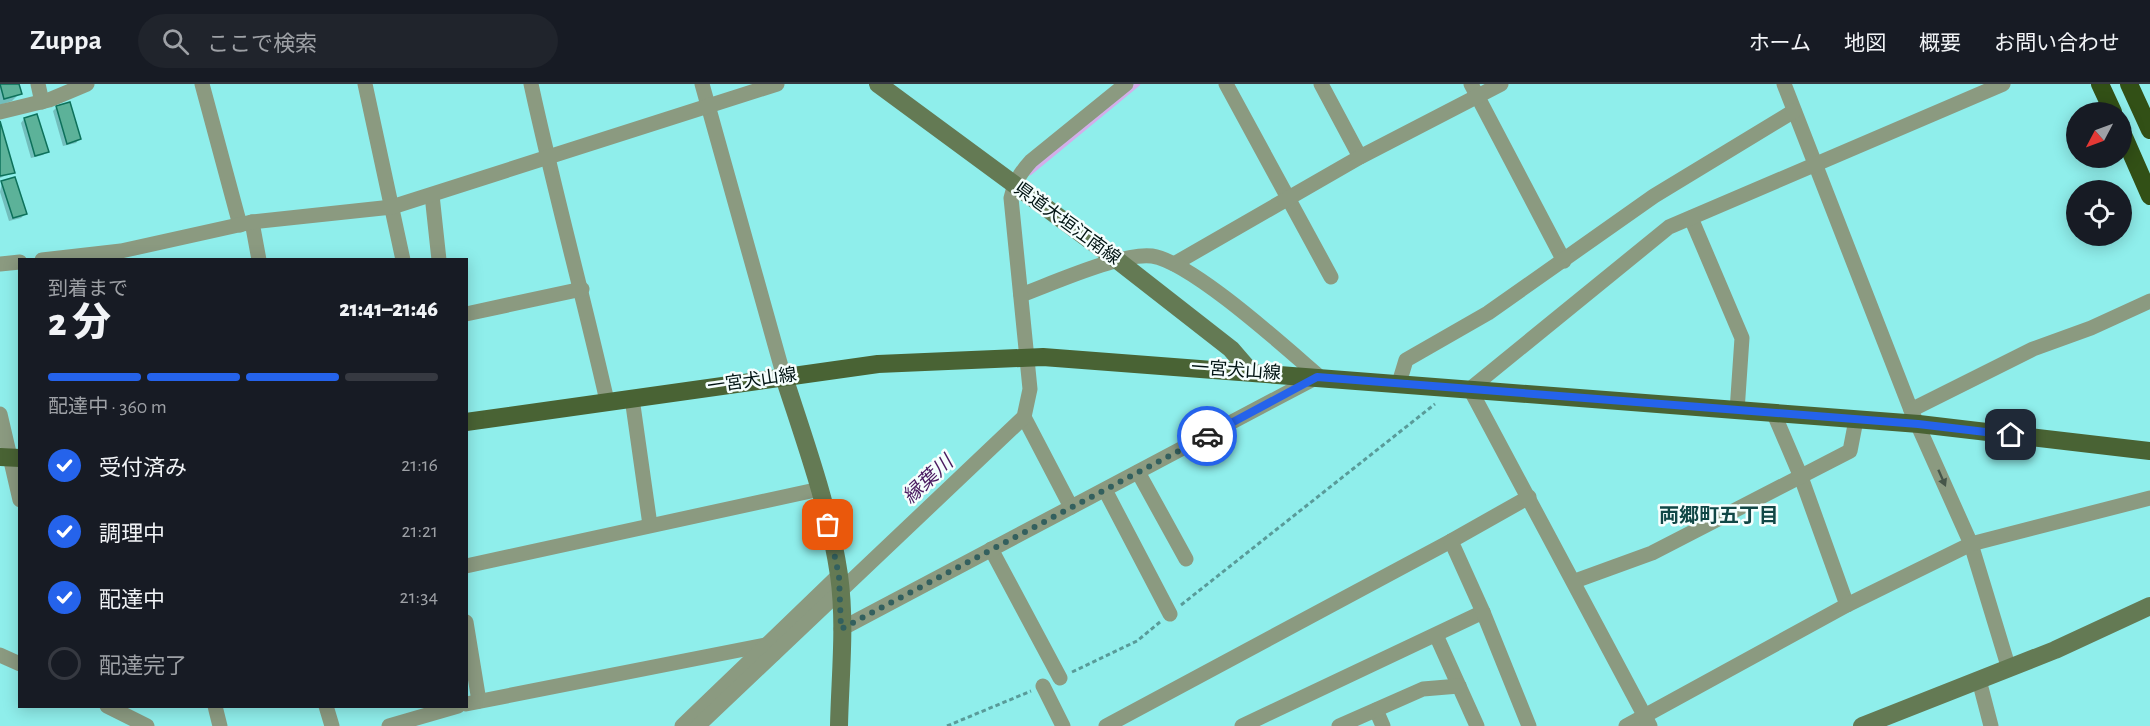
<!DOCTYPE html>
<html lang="ja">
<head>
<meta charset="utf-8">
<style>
	:root { --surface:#171b24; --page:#20242c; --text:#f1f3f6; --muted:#9ea1a6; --line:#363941; --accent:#2563eb }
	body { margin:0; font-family:"Alegreya Sans","Noto Sans JP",sans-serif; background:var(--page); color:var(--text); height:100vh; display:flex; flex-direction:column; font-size:22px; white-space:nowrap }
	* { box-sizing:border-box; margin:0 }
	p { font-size:20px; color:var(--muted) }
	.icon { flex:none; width:33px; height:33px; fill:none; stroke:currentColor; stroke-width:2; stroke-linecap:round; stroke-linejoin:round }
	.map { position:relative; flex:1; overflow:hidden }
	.sheet { position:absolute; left:18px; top:174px; width:450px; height:450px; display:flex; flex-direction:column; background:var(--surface); border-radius:0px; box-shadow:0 3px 15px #0003 }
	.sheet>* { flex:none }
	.needle { width:39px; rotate:229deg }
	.fabs { position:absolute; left:2066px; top:18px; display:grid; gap:12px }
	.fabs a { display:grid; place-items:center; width:66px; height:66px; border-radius:50%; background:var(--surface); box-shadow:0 3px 15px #0003; font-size:30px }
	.pin { position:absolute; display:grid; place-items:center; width:51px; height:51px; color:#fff; margin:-26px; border-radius:12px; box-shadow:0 3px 9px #0006 }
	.courier { position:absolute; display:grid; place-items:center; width:60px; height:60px; margin:-30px; border:4px solid #2563eb; border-radius:50%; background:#fff; color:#222; box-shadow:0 2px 8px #0007 }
	.summary em { font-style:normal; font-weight:800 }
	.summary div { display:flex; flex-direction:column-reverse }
	.summary { display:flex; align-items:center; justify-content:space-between; height:102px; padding:0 30px }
	h1 { font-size:39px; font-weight:800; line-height:45px }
	.bar { display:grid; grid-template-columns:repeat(4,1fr); gap:9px 6px; align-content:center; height:72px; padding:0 30px }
	.bar i { height:8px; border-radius:4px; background:var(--line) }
	.bar .active { background:var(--accent) }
	.bar p { grid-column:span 4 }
	ol { padding:0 30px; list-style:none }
	li { display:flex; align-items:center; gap:18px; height:66px }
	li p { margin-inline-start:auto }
	li .icon { padding:6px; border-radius:50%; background:var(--accent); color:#fff; stroke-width:4 }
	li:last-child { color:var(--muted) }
	li i { width:33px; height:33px; border:3px solid var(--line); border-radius:50% }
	header { display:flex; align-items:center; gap:36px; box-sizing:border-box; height:84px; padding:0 30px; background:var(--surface); border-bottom:2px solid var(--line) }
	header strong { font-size:28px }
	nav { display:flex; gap:33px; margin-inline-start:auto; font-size:21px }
	.search { width:420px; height:54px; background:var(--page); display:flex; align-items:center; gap:15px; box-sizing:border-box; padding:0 21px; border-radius:33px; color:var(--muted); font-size:22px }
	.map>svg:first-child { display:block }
	.shadow { fill:#0003 }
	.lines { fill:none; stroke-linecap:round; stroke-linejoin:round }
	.stream { stroke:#d3aeea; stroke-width:4.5 }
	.building { fill:#5cb299; stroke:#0d715b; stroke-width:1.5 }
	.path { stroke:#599b99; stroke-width:3; stroke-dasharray:4.5 3; stroke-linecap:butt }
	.street { stroke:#8b9a80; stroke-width:15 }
	.secondary { stroke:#647a54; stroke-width:18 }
	.primary { stroke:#496334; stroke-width:18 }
	.highway { stroke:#325016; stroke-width:18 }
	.oneway { fill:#465649 }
	.done { stroke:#33605e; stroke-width:6; stroke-dasharray:0 10.8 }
	.route { stroke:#2563eb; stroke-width:8 }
	.labels { text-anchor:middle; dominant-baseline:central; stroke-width:5; stroke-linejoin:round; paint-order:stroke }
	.street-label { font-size:18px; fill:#011312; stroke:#f5fefd }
	.water-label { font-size:20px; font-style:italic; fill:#4a1b60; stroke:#f5fefd }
	.neighbourhood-label { font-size:20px; font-weight:bold; fill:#114746; stroke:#f5fefd }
</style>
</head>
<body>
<header>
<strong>Zuppa</strong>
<div class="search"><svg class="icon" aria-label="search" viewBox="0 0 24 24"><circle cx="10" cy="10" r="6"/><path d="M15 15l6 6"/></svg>ここで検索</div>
<nav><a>ホーム</a><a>地図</a><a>概要</a><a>お問い合わせ</a></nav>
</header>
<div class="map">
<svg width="2150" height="642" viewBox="0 0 2150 642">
	<rect width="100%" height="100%" fill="#8feeeb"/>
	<!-- shadow -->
	<g class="shadow">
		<polygon points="0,0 18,0 20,9 12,17 0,21"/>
		<polygon points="57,23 79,55 76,59 63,62 53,27"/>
		<polygon points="24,35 47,67 43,71 31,74 21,39"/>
		<polygon points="0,39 13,88 0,94"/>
		<polygon points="2,98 25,130 21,134 9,137 0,108"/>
	</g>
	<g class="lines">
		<!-- stream -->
		<polyline class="stream" points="1030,89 1138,0"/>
	</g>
	<!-- building -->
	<g class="building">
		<polygon points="0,0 19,0 22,10 4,15"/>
		<polygon points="70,18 81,55 67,60 56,22"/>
		<polygon points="37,30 49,68 35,72 24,34"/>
		<polygon points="0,37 15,89 0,92"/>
		<polygon points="15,93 27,130 13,134 1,97"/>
	</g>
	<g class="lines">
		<!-- path -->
		<g class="path">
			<polyline points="1181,521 1435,320"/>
			<polyline points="1072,588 1137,557 1160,538"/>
			<polyline points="947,642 1031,607"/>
		</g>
		<!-- street -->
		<g class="street">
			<polyline points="38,0 42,18"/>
			<polyline points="202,0 240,141"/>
			<polyline points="365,0 403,176"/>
			<path d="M531,0C554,106 583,211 607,317"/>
			<polyline points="702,0 784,293"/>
			<polyline points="1226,0 1331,193"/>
			<polyline points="1321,0 1360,73"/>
			<polyline points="1471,0 1564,177"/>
			<polyline points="1784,0 1911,326 1971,460 2009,585"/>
			<polyline points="0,28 49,16 87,0"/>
			<polyline points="432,111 439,176"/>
			<polyline points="1691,134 1742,254 1737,327"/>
			<polyline points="252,138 259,176"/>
			<polyline points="42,176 121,167 252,138 392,123 777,0"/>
			<polyline points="0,180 20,178"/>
			<polyline points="1174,180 1360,73 1501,0"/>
			<path d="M1021,211C1051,200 1122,168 1152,172C1192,178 1287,265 1321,294"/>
			<polyline points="466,230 582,205"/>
			<polyline points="1399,299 1406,276 1488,229 1654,112 1794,27"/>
			<polyline points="632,314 650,441"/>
			<polyline points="1911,326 2033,265 2091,244 2150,217"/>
			<polyline points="0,330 20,416"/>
			<polyline points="1774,330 1801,393 1847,521"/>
			<polyline points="1024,333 1071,423"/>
			<polyline points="1138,388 1186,475"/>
			<polyline points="1105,406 1170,530"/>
			<polyline points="991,465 1060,594"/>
			<polyline points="466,482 820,405"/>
			<polyline points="1575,497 1652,469 1850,367 1856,336"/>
			<polyline points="466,538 479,617"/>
			<polyline points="841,545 1317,293"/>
			<polyline points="1436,551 1477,642"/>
			<polyline points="0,571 20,580"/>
			<polyline points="1979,596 1991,642"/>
			<polyline points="1043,602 1063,642"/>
			<polyline points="466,620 765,561 774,570"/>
			<polyline points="107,622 147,642"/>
			<polyline points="215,622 220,642"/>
			<polyline points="326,622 332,642"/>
			<polyline points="1376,626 1383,642"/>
			<polyline points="389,642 458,622"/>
			<polyline points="682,642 839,491"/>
			<path d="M698,642L1024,333L1030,305L1011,114C1015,98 1020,89 1031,77L1126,0"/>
			<polyline points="1106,642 1451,457"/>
			<polyline points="1242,642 1483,528"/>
			<polyline points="1339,642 1423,605 1459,602"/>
			<polyline points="1529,642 1483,528 1451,457 1529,413"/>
			<polyline points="1626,642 1847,521 1971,460 2150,414"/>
			<polyline points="1650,642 1470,305 1669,143 2003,0"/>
		</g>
		<!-- secondary -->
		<g class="secondary">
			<polyline points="878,0 1117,176 1231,265 1250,287"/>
			<path d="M784,293C805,358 829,423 839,491C846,541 840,592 839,642"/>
			<polyline points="1862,642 2055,566 2150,522"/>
		</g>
		<!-- primary -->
		<g class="primary">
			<polyline points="466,338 878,280 1043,273 1919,340 2150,367"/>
			<polyline points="0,373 20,374"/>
		</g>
		<!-- highway -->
		<g class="highway">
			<polyline points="2100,0 2113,28"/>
			<polyline points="2129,0 2150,46"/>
			<polyline points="2121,46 2150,112"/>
		</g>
	</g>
	<!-- one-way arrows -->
	<defs><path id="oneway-solid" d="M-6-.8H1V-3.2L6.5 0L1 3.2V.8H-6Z" transform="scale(1.5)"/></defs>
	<use class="oneway" href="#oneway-solid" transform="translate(1942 394) rotate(66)"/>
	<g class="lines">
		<!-- done -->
		<polyline class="done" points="828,441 839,492 841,545 1207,352"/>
		<!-- route -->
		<polyline class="route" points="1207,352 1317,293 1918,340 2011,351"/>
	</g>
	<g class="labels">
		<!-- street labels -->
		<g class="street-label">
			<text transform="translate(1067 140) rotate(36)">県道大垣江南線</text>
			<text transform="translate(1236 287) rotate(4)">一宮犬山線</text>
			<text transform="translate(752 297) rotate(-8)">一宮犬山線</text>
		</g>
		<!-- water labels -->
		<g class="water-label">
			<text transform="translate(928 396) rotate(-43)">縁葉川</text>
		</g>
		<!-- neighbourhood labels -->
		<g class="neighbourhood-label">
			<text x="1719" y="432">両郷町五丁目</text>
		</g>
	</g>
</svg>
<div class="fabs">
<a><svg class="needle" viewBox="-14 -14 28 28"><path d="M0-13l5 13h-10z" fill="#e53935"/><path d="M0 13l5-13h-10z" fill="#9ea1a6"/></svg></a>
<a><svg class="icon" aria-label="locate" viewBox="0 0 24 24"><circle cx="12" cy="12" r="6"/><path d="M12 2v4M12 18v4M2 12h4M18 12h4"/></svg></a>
</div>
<div class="pin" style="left:828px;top:441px;background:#ea580c"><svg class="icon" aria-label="bag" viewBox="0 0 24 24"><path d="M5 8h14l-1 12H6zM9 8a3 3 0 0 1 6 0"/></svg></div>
<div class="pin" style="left:2011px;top:351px;background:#1f2937"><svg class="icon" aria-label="home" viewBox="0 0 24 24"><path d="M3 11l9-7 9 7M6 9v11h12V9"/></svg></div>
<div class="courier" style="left:1207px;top:352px"><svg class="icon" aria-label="car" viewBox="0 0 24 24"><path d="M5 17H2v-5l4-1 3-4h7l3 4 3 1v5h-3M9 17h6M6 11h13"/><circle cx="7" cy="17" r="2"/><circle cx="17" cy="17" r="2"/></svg></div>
<section class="sheet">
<div class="summary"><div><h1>2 分</h1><p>到着まで</p></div><em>21:41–21:46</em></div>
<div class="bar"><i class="active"></i><i class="active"></i><i class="active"></i><i></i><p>配達中 · 360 m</p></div>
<ol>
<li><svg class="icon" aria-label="check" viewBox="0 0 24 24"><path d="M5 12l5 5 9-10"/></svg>受付済み<p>21:16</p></li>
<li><svg class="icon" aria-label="check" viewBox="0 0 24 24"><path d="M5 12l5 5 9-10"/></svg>調理中<p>21:21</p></li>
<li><svg class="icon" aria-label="check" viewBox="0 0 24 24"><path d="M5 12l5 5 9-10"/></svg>配達中<p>21:34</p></li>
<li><i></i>配達完了</li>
</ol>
</section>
</div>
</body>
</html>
